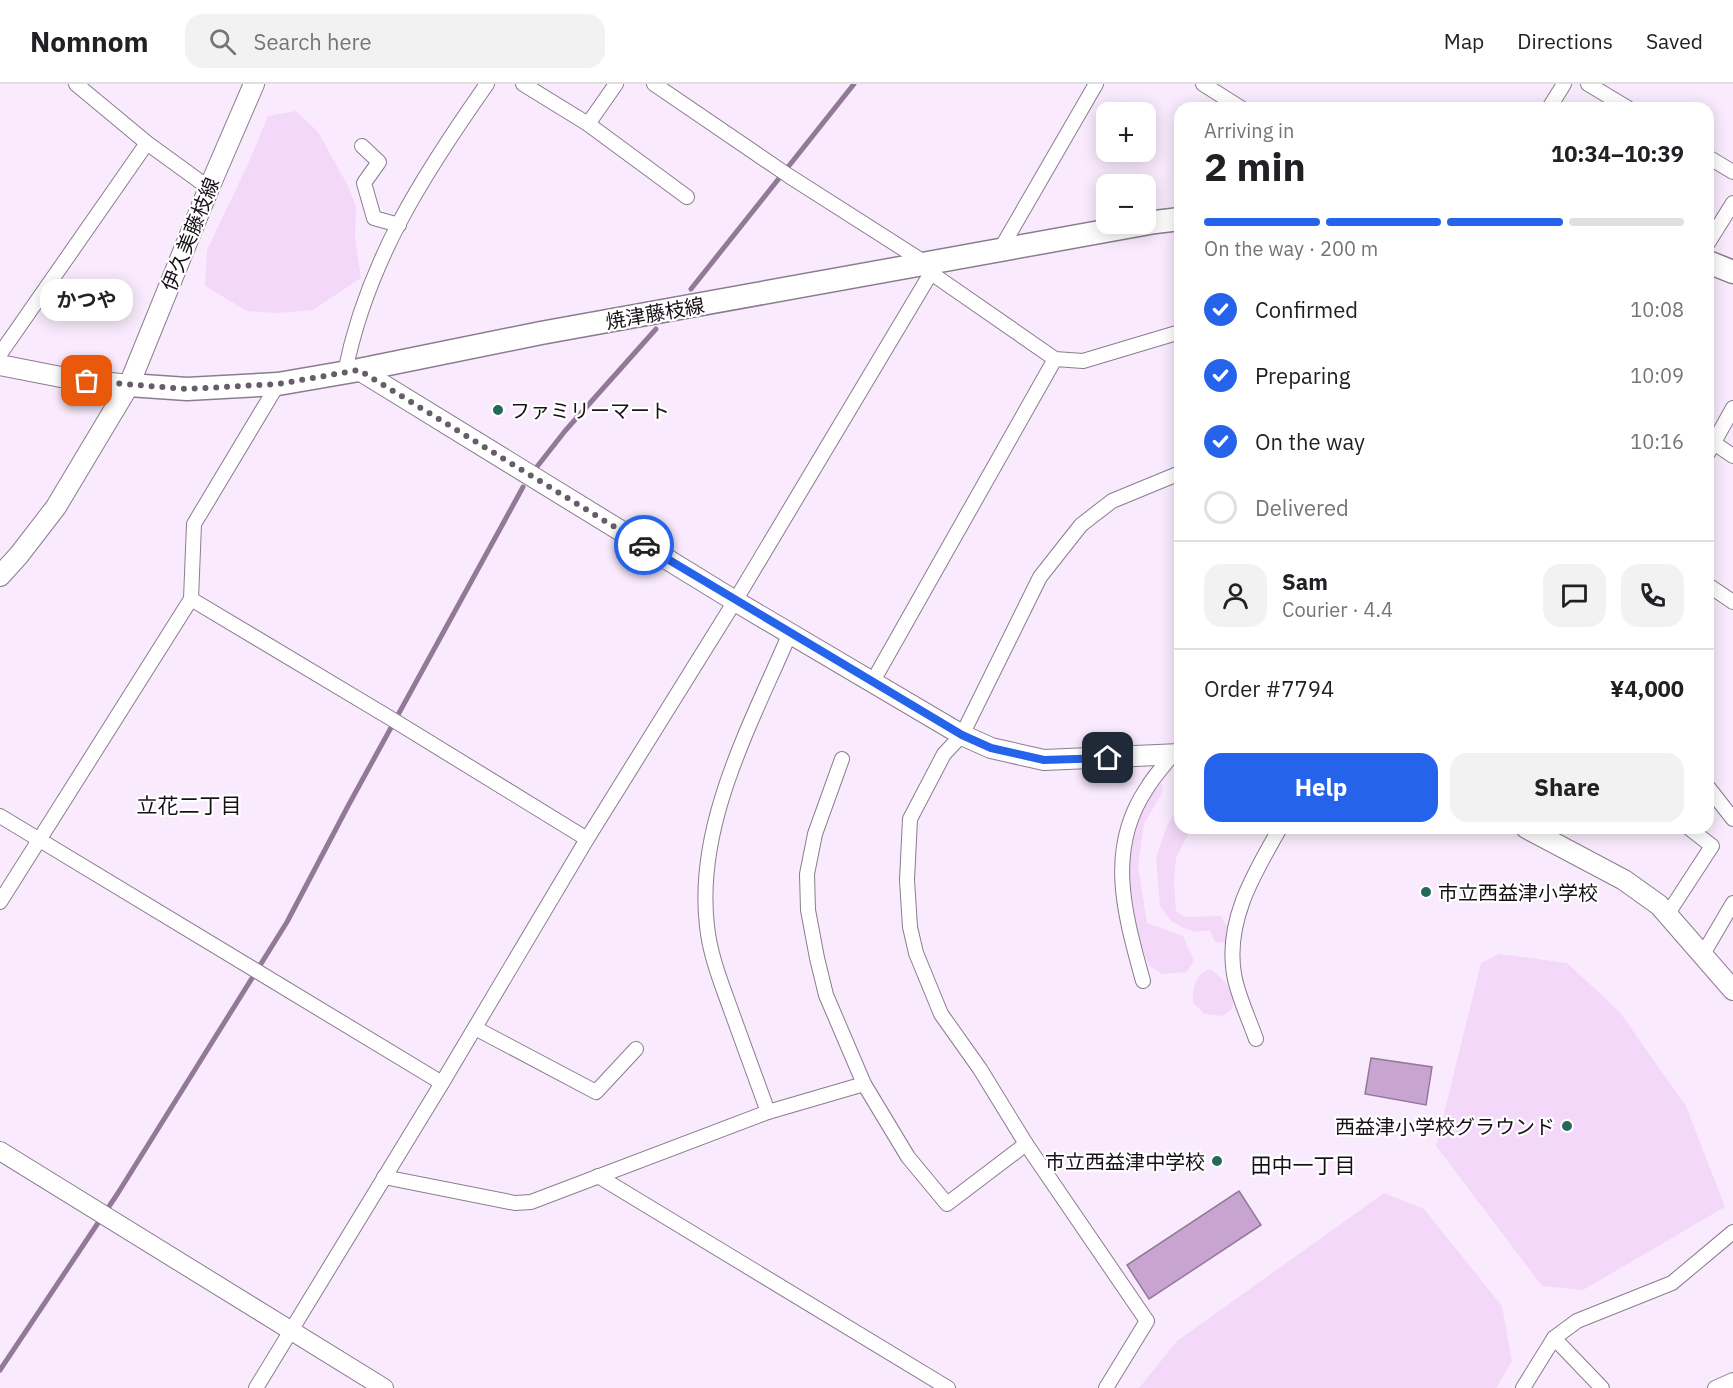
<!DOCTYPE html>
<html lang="en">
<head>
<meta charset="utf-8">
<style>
	:root { --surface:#fff; --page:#f2f2f2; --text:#202124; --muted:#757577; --line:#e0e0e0; --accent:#2563eb }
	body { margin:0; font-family:"IBM Plex Sans","Noto Sans JP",sans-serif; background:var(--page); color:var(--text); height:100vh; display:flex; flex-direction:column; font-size:22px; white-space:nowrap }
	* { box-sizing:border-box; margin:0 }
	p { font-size:20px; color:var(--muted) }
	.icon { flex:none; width:33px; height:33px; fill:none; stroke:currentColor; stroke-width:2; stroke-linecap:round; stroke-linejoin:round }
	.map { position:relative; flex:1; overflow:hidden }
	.side { position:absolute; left:1174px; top:18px; width:540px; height:732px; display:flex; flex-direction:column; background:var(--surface); border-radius:18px; box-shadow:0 3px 15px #0003 }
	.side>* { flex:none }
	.tools { position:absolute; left:1096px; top:18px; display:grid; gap:12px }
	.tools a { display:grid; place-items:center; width:60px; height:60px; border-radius:12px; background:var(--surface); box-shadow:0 3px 15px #0003; font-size:30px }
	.pin { position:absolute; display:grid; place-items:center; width:51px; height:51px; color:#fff; margin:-26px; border-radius:12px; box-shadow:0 3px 9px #0006 }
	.courier { position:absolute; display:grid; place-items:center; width:60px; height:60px; margin:-30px; border:4px solid #2563eb; border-radius:50%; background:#fff; color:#222; box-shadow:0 2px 8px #0007 }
	.bubble { position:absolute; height:42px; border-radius:18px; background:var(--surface); box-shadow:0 3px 15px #0003; font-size:20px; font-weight:700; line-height:42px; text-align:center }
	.summary em { font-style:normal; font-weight:700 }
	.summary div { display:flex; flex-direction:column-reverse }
	.summary { display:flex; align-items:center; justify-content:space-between; height:102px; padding:0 30px }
	h1 { font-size:39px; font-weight:700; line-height:45px }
	.bar { display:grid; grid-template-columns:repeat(4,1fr); gap:9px 6px; align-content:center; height:72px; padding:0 30px }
	.bar i { height:8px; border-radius:4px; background:var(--line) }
	.bar .current { background:var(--accent) }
	.bar p { grid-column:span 4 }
	.line { display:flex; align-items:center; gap:15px; padding:0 30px; border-top:2px solid var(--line) }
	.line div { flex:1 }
	.round { display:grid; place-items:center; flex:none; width:63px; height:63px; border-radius:18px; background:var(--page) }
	ol { padding:0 30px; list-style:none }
	li { display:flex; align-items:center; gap:18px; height:66px }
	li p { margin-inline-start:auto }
	li .icon { padding:6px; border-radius:50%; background:var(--accent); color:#fff; stroke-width:4 }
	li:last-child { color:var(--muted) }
	li i { width:33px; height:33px; border:3px solid var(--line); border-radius:50% }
	.action { display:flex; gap:12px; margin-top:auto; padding:12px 30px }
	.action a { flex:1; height:69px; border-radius:18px; background:var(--accent); color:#fff; font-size:24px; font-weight:700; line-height:69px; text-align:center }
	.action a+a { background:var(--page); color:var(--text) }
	header { display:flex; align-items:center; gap:36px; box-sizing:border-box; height:84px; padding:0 30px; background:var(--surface); border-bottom:2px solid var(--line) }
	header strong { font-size:28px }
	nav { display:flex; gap:33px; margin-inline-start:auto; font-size:21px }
	.search { width:420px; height:54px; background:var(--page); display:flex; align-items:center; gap:15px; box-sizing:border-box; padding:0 21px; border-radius:18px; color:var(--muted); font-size:22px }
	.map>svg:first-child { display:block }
	.green { fill:#f4d8fa }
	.water { fill:#c8a5d0; stroke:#937998; stroke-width:1.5 }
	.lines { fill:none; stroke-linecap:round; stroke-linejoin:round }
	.stream { stroke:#937998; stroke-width:5 }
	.minor-casing { stroke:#8a7d8d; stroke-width:16 }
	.tertiary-casing { stroke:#8a7d8d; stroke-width:20 }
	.secondary-casing { stroke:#8a7d8d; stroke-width:22 }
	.primary-casing { stroke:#8a7d8d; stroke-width:25 }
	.minor { stroke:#fff; stroke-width:14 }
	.tertiary { stroke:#fff; stroke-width:18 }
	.secondary { stroke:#fff; stroke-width:20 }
	.primary { stroke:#fff; stroke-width:22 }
	.done { stroke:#655d68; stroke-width:6; stroke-dasharray:0 10.8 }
	.route { stroke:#2563eb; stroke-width:8 }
	.poi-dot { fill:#26695b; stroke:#fff; stroke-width:2 }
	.labels { text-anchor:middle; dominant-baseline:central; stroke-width:4.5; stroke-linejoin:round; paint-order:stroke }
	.street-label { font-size:20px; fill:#161117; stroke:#fff }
	.poi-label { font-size:20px; fill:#161117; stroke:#fff; text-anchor:start }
	.neighbourhood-label { font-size:21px; fill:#161117; stroke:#fff }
</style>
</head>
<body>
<header>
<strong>Nomnom</strong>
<div class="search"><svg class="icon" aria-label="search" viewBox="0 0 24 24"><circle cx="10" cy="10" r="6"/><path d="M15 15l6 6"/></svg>Search here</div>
<nav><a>Map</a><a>Directions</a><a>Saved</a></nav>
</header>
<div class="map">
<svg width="1733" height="1304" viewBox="0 0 1733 1304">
	<rect width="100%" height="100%" fill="#f9ebfd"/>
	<!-- green -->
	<g class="green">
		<polygon points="296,27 318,48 347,100 356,122 355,153 361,194 313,226 278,229 247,227 205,202 207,166 248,80 268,32"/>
		<polygon points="1159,699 1163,701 1162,709 1144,740 1138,782 1147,839 1183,852 1194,877 1186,888 1162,890 1149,882 1133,838 1126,798 1133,738 1152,706"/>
		<polygon points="1180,718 1180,744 1191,744 1176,774 1174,797 1176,827 1185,833 1221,832 1228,844 1225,859 1215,858 1210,846 1195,848 1184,844 1171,837 1160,822 1156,774 1166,744"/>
		<polygon points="1499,870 1567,879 1619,927 1686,1022 1725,1123 1583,1206 1542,1202 1436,1062 1481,879"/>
		<path d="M1210,885C1223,895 1237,907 1232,925L1223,932L1205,930L1193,919C1192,904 1195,889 1210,885Z"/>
		<polygon points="1384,1109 1424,1125 1502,1222 1512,1277 1496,1304 1139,1304 1177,1257"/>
	</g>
	<!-- water -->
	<g class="water">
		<polygon points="1371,974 1432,983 1426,1021 1365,1010"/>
		<polygon points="1239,1107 1261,1141 1149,1215 1127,1181"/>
	</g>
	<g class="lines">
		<!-- stream -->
		<g class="stream">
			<polyline points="691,205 854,0"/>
			<polyline points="536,384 565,347 656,245"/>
			<polyline points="0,1286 118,1109 287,838 348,722 523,403"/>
		</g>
		<defs>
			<g id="minor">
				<polyline points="76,0 147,59 209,104"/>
				<polyline points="523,0 588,40 687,113"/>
				<polyline points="654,0 789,92 927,180 931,189 1055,275 1083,277 1180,248"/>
				<polyline points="1203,0 1241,24"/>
				<polyline points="1588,0 1628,24"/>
				<polyline points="1549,24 1564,0"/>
				<polyline points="588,40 616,0"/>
				<polyline points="362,62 379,78 364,99 374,134 399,141"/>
				<polyline points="1708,73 1733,88"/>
				<polyline points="1708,159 1733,119"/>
				<polyline points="1000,166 1096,0"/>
				<polyline points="0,270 147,59"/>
				<path d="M345,288C367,178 423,91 487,0"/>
				<polyline points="1708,355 1733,372"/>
				<polyline points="1708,369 1733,324"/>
				<polyline points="1708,501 1733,518"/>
				<polyline points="191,515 390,634 587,755"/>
				<polyline points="873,597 1055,275"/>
				<polyline points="842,675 815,750 807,790 808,826 817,874 826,911 864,1000 908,1073 947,1120 1026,1060"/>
				<polyline points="1708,703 1733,735"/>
				<polyline points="0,732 442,999"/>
				<polyline points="0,818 191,515 194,440 278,300"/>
				<polyline points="1667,831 1712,762 1689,744"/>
				<polyline points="1703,870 1733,819"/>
				<path d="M1143,897C1125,831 1105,766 1147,704C1154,692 1164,682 1172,671"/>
				<polyline points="475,944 596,1008 636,965"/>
				<path d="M1256,955C1249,935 1237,910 1234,890C1225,836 1255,788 1280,744"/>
				<path d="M768,1028C756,995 744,962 732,929C722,901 710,872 707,842C695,741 751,640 790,549"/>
				<polyline points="598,1092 948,1304"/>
				<polyline points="384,1093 515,1119 531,1118 768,1028 864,1000"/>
				<polyline points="1554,1254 1602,1304"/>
				<polyline points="256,1304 442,999 587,755 735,517 931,189"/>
				<polyline points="1106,1304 1147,1237 1026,1060 980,985 941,930 916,869 910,843 907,796 910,735 944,670 962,651 1040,493 1081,441 1112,417 1180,389"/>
				<polyline points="1523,1304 1554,1254 1577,1237 1672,1199 1733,1148"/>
				<polyline points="1715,1304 1733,1296"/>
			</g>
			<polyline id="tertiary" points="0,1067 384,1304"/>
			<g id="secondary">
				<polyline points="0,281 66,294 129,301"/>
				<polyline points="359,286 735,517 962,651 991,664 1044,676 1180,670"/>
				<polyline points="0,492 19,471 56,423 129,301 209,104 254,0"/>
				<polyline points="1526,744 1624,796 1659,821 1733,906"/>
			</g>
			<g id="primary">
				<polyline points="1708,178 1733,188"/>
				<polyline points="129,301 187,305 278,300 359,286 541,249 1155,138 1180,135"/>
			</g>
		</defs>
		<!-- minor casing -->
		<use href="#minor" class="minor-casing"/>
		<!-- tertiary casing -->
		<use href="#tertiary" class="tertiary-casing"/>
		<!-- secondary casing -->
		<use href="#secondary" class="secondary-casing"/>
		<!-- primary casing -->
		<use href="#primary" class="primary-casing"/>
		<!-- minor -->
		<use href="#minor" class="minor"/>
		<!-- tertiary -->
		<use href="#tertiary" class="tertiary"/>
		<!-- secondary -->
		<use href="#secondary" class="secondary"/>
		<!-- primary -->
		<use href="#primary" class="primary"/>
	</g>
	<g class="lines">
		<!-- done -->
		<polyline class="done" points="87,297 187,305 278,300 359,286 644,461"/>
		<!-- route -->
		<polyline class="route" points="644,461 962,651 991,664 1044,676 1108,674"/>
	</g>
	<!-- markers -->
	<g class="poi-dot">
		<circle cx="498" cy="326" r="6"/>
		<circle cx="1426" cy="808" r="6"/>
		<circle cx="1567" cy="1042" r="6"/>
		<circle cx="1217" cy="1077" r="6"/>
	</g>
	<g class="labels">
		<!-- street labels -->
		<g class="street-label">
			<text transform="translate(190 150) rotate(-68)">伊久美藤枝線</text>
			<text transform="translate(655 229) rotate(-10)">焼津藤枝線</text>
		</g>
		<!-- poi labels -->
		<g class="poi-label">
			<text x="510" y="326">ファミリーマート</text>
			<text x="1438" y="808">市立西益津小学校</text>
			<text x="1555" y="1042" text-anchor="end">西益津小学校グラウンド</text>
			<text x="1205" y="1077" text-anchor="end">市立西益津中学校</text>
		</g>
		<!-- neighbourhood labels -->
		<g class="neighbourhood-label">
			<text x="189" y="721">立花二丁目</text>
			<text x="1303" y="1081">田中一丁目</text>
		</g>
	</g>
</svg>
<div class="tools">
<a>+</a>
<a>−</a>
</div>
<div class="pin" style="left:87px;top:297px;background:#ea580c"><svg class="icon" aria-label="bag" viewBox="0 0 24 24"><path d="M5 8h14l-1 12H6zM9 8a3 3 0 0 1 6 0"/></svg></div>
<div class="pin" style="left:1108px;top:674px;background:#1f2937"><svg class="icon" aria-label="home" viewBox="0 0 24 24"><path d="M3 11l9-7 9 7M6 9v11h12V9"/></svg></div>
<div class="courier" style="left:644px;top:461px"><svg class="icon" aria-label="car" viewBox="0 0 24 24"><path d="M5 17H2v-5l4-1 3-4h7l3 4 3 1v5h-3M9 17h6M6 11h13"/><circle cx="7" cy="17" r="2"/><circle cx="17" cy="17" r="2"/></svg></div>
<div class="bubble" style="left:40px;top:195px;width:93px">かつや</div>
<section class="side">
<div class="summary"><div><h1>2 min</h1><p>Arriving in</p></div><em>10:34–10:39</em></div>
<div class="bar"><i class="current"></i><i class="current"></i><i class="current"></i><i></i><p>On the way · 200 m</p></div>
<ol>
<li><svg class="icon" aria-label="check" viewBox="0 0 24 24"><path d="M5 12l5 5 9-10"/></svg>Confirmed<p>10:08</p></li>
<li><svg class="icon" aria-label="check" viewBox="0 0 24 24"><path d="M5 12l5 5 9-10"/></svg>Preparing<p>10:09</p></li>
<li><svg class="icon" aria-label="check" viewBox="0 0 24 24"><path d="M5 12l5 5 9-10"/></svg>On the way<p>10:16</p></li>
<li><i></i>Delivered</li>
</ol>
<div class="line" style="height:108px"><a class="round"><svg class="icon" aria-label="person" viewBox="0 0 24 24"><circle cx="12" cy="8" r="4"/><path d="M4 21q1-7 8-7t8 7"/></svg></a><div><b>Sam</b><p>Courier · 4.4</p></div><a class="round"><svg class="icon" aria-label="chat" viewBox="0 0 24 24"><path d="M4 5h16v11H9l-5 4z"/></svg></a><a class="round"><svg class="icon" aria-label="phone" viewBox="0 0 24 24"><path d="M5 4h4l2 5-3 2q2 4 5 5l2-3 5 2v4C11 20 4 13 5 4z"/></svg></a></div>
<div class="line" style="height:78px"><div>Order #7794</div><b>¥4,000</b></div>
<div class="action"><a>Help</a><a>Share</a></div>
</section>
</div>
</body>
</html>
